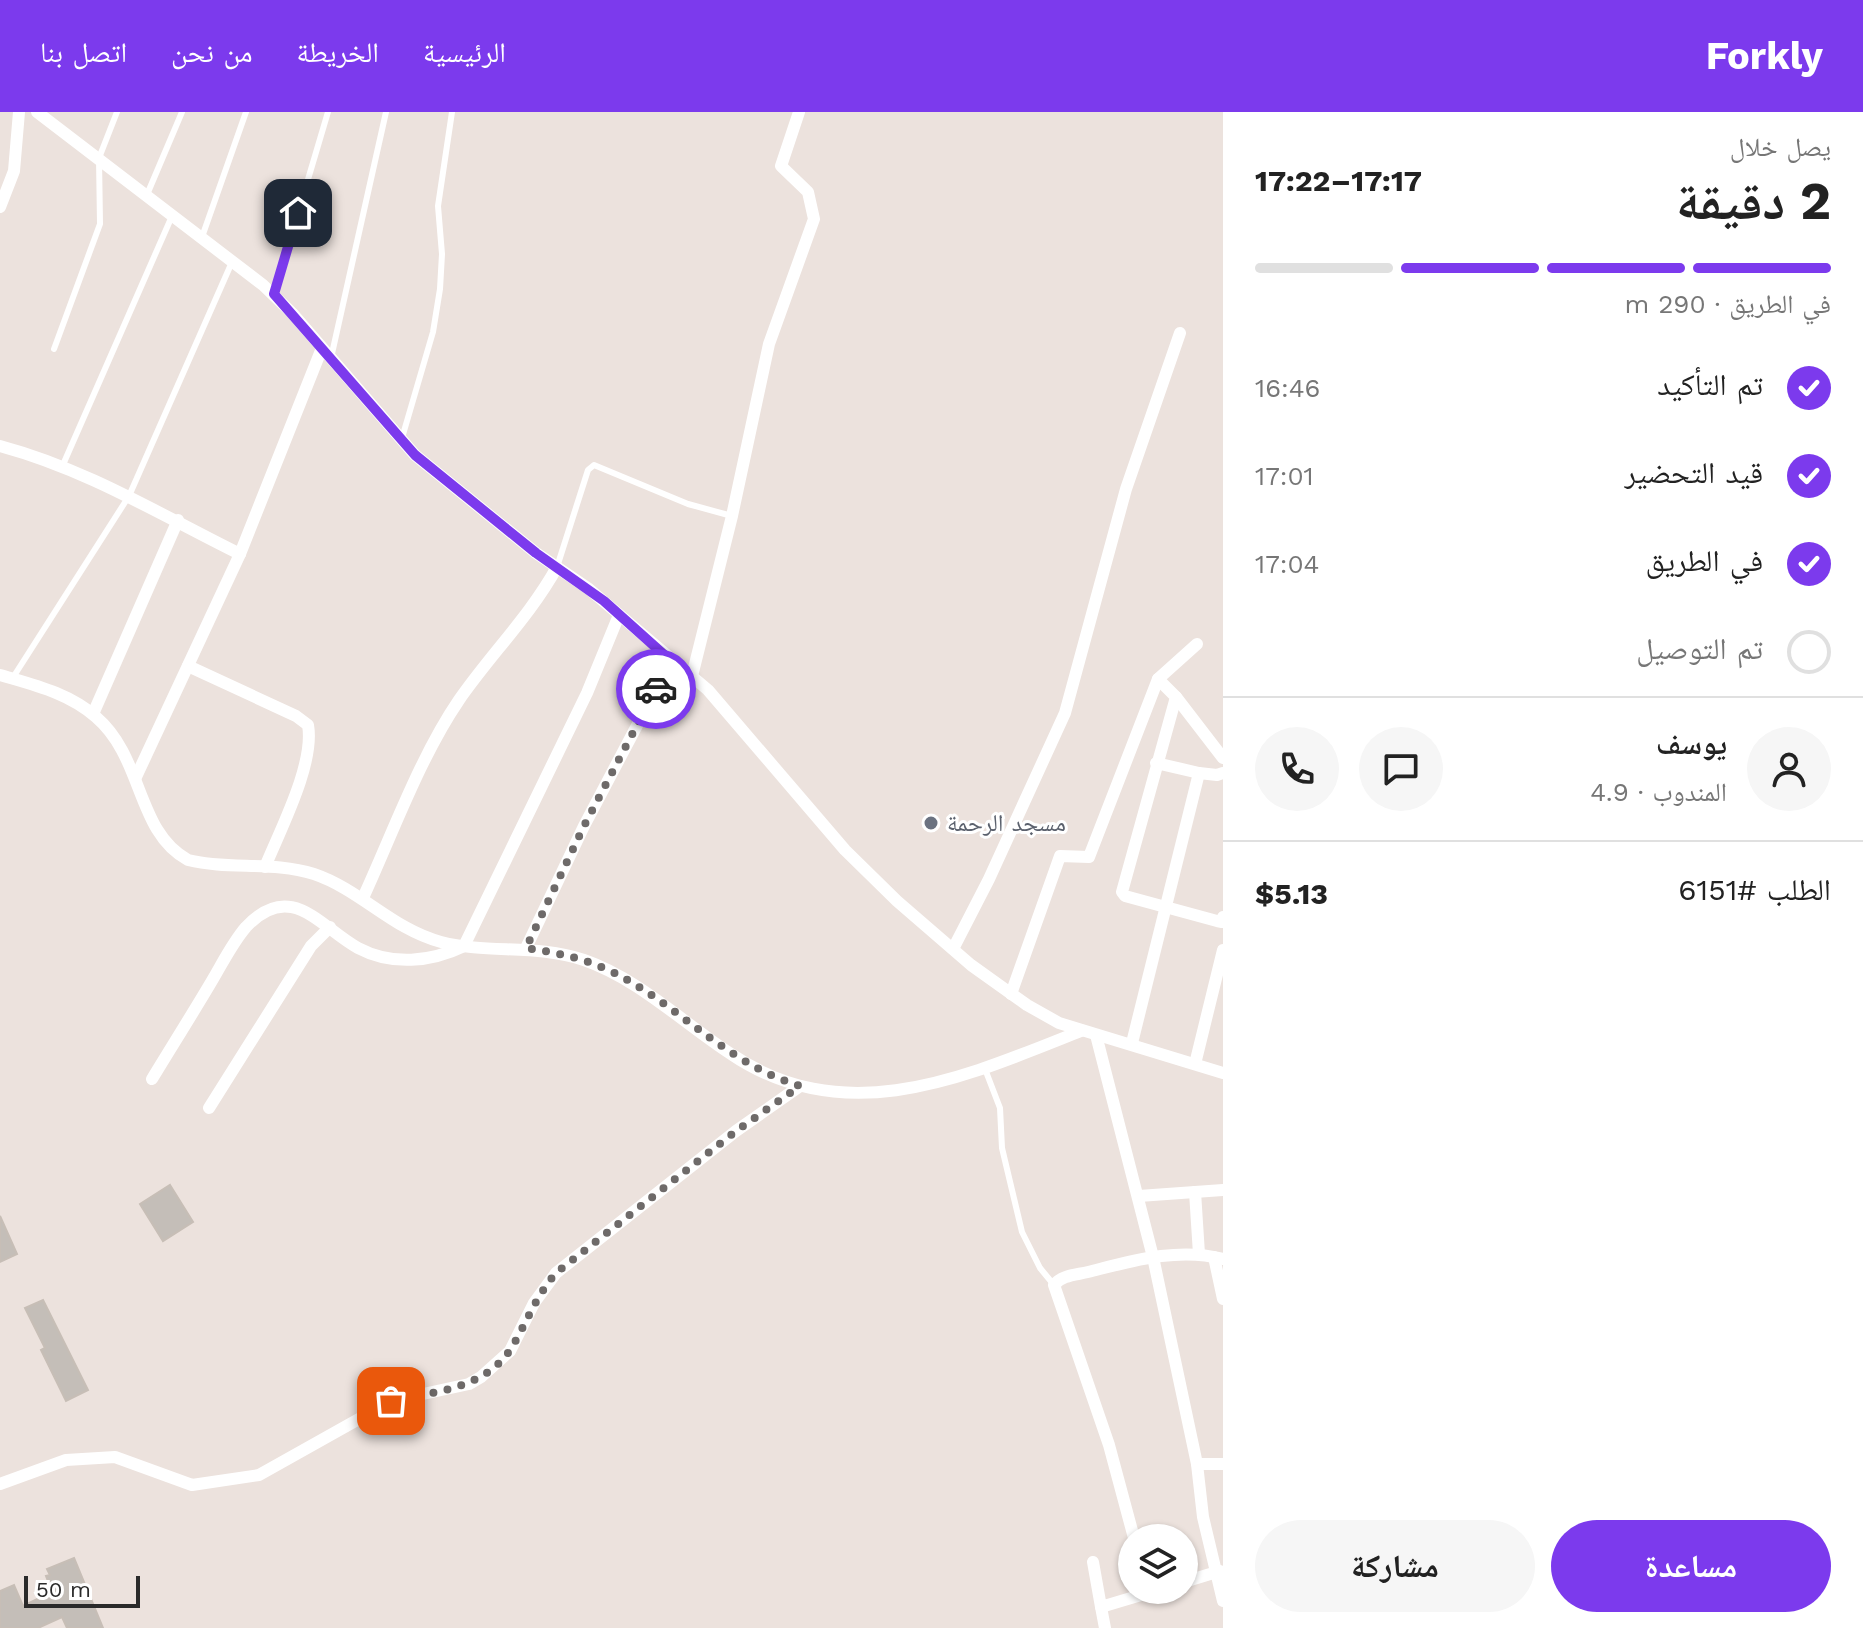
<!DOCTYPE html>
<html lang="ar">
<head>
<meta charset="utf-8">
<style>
	:root { --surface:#fff; --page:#f6f6f6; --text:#222; --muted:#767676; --line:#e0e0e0; --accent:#7c3aed }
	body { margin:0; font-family:"Work Sans","Noto Naskh Arabic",sans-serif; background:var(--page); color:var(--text); direction:rtl; height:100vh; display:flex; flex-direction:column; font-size:30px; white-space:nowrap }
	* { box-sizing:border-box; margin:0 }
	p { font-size:26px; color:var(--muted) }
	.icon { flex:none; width:44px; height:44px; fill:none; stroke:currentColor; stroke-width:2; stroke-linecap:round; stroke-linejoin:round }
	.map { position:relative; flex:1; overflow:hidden; direction:ltr }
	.side { display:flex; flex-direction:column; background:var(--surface); width:640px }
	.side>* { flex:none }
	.tools { position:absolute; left:1118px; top:1412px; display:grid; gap:16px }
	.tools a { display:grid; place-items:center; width:80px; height:80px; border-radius:50%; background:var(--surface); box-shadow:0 2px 6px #0004; font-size:40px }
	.scale { position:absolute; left:24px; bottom:20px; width:116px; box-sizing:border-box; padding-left:8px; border:4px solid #2a2a2a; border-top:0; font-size:22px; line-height:28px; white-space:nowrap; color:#2a2a2a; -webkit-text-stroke:6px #fff; paint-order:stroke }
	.pin { position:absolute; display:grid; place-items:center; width:68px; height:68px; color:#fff; margin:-34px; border-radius:16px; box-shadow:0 4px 12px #0006 }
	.courier { position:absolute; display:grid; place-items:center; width:80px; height:80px; margin:-40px; border:6px solid #7c3aed; border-radius:50%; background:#fff; color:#222; box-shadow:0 2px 10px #0007 }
	.summary em { font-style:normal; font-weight:700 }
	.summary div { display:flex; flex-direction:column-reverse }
	.summary { display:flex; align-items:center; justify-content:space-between; height:136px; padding:0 32px }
	h1 { font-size:52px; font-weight:700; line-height:60px }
	.bar { display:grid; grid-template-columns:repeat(4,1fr); gap:12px 8px; align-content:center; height:96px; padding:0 32px }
	.bar i { height:10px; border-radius:6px; background:var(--line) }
	.bar .active { background:var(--accent) }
	.bar p { grid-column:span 4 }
	.line { display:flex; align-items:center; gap:20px; padding:0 32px; border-top:2px solid var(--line) }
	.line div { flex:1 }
	.round { display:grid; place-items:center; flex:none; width:84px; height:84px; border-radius:42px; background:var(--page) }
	ol { padding:0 32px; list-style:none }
	li { display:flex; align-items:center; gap:24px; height:88px }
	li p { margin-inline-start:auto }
	li .icon { padding:8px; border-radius:50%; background:var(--accent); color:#fff; stroke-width:4 }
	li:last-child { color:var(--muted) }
	li i { width:44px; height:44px; border:4px solid var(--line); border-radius:50% }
	.cta { display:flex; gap:16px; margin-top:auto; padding:16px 32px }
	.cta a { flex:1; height:92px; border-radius:48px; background:var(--accent); color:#fff; font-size:32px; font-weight:700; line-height:92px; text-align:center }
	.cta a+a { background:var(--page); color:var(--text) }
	header { display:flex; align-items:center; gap:48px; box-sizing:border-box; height:112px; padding:0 40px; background:var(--accent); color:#fff }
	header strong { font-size:38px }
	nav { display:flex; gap:44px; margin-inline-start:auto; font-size:28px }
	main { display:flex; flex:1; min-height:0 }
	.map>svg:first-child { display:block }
	.building { fill:#c4beb8; stroke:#c7beb6; stroke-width:2 }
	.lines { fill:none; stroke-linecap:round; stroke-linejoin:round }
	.service { stroke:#fff; stroke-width:6 }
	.minor { stroke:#fff; stroke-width:12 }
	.done { stroke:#6e6a69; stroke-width:8; stroke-dasharray:0 14.4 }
	.route { stroke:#7c3aed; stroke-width:10 }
	.worship-dot { fill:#6b7280; stroke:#fff; stroke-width:3 }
	.labels { text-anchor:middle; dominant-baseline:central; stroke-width:6; stroke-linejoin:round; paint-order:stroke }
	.worship-label { font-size:24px; fill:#5b616d; stroke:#fff; text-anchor:start }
</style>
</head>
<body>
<header>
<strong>Forkly</strong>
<nav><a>الرئيسية</a><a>الخريطة</a><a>من نحن</a><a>اتصل بنا</a></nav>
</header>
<main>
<section class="side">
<div class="summary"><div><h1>2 دقيقة</h1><p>يصل خلال</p></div><em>17:17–17:22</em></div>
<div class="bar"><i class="active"></i><i class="active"></i><i class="active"></i><i></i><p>في الطريق · 290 m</p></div>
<ol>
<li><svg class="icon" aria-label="check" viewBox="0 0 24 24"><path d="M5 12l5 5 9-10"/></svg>تم التأكيد<p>16:46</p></li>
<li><svg class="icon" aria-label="check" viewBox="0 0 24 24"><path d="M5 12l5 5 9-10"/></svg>قيد التحضير<p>17:01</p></li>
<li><svg class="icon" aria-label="check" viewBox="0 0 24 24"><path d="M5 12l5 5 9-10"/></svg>في الطريق<p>17:04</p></li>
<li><i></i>تم التوصيل</li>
</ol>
<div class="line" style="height:144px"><a class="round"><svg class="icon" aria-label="person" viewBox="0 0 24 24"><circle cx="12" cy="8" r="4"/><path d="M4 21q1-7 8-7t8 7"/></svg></a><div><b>يوسف</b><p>المندوب · 4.9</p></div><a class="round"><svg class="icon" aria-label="chat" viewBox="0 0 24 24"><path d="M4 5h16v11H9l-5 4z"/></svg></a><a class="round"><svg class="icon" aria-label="phone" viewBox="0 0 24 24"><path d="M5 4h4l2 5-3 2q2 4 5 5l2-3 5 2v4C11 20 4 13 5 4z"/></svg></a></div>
<div class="line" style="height:104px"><div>الطلب #6151</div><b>$5.13</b></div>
<div class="cta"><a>مساعدة</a><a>مشاركة</a></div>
</section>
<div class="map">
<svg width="1223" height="1516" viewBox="0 0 1223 1516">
	<rect width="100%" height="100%" fill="#ece2dd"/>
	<!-- building -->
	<g class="building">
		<polygon points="170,1073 193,1110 163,1129 140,1092"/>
		<polygon points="0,1104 17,1142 0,1150"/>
		<polygon points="43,1188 88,1278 66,1289 41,1238 45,1236 25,1196"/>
		<polygon points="74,1446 103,1516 67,1516 62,1505 38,1516 0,1516 0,1479 14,1473 23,1494 52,1480 46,1464 50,1463 47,1457"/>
	</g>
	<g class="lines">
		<!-- service -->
		<g class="service">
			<polyline points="146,85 182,0"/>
			<polyline points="202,125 246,0"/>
			<polyline points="274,182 328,0"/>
			<polyline points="54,237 100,112 99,46 117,0"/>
			<polyline points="331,246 386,0"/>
			<polyline points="402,326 433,220 440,177 442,142 438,94 452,0"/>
			<polyline points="62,355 172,104"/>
			<polyline points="557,455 588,358 594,353 688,392 732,404"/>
			<polyline points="12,567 129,384 232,150"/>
			<polyline points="985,957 1000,996 1002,1036 1022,1120 1040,1156 1054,1173"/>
		</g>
		<!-- minor -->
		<g class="minor">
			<polyline points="37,0 263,173 292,201 415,343 536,441 589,477 708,578 845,738 897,789 971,853 1027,893 1059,911 1223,961"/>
			<polyline points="0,95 14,59 19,0"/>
			<path d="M0,334C86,357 161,403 240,442L322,236"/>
			<path d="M188,554L296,604L308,613C315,652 280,718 265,755"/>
			<path d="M0,563C34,573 69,581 96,605C144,646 136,720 188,748C229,758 273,749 314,762C361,778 392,817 441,830C488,842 537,832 584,848C639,867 683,911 731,942C846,1020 967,964 1081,919"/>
			<polyline points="692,564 732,404 769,232 814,107 808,80 781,54 799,0"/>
			<polyline points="1158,567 1176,585 1122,780 1125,784 1217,809 1222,810 1223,805"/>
			<polyline points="1176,585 1223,646"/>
			<polyline points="93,602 178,408"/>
			<polyline points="1199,661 1217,663 1223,661"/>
			<polyline points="136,665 240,442"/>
			<path d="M363,786C392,723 420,645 459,588C490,543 530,504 557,455"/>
			<polyline points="526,836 584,714 671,549"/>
			<polyline points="953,837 989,767 1065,601 1126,377 1180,221"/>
			<polyline points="1011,882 1060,744 1089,745 1158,567 1197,532"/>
			<polyline points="1096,923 1153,1145 1197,1352 1203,1405 1223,1489"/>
			<polyline points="1132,931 1199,661 1156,651"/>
			<polyline points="1195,952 1223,838"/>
			<path d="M152,967C172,934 193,901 213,867C223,850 233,830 246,815C291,767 320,815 358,836C392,854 431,850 464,834L587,581L619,503"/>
			<polyline points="209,996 311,834 330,815"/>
			<polyline points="1195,1080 1199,1142"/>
			<polyline points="1139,1084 1223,1078"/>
			<polyline points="1214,1145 1223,1187"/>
			<polyline points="1197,1352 1223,1352"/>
			<polyline points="0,1372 66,1348 115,1345 192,1373 259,1363 391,1289 469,1272 481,1265 510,1239 534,1191 556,1161 736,1019 800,974"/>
			<path d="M1134,1426L1109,1333L1054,1173C1062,1163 1076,1163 1088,1160C1132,1149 1178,1135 1223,1147"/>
			<polyline points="1093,1450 1101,1495 1151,1480"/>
			<polyline points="1184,1470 1220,1459"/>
			<polyline points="1101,1495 1105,1516"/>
		</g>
	</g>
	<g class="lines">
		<!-- done -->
		<path class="done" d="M391,1289C434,1280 486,1277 512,1235C527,1210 536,1184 556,1161L736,1019L800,974C722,950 675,888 604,856C578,845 553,840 526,836L584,714L656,577"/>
		<!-- route -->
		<polyline class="route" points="298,101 274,182 415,343 536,441 604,489 671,549 656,577"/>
	</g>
	<!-- markers -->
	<circle class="worship-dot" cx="931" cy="711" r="8"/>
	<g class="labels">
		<!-- worship labels -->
		<g class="worship-label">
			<text x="947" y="711">مسجد الرحمة</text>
		</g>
	</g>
</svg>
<div class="tools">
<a><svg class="icon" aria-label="layers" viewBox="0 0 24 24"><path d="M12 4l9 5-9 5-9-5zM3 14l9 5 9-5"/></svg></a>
</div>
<div class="scale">50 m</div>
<div class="pin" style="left:391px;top:1289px;background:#ea580c"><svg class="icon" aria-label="bag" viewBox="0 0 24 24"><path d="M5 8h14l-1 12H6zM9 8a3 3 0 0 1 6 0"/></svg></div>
<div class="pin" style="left:298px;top:101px;background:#1f2937"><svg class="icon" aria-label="home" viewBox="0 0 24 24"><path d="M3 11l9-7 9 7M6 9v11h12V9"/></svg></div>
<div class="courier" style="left:656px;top:577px"><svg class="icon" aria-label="car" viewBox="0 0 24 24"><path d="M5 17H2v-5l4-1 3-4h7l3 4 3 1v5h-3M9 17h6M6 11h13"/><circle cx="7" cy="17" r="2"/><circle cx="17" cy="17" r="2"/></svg></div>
</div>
</main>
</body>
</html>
